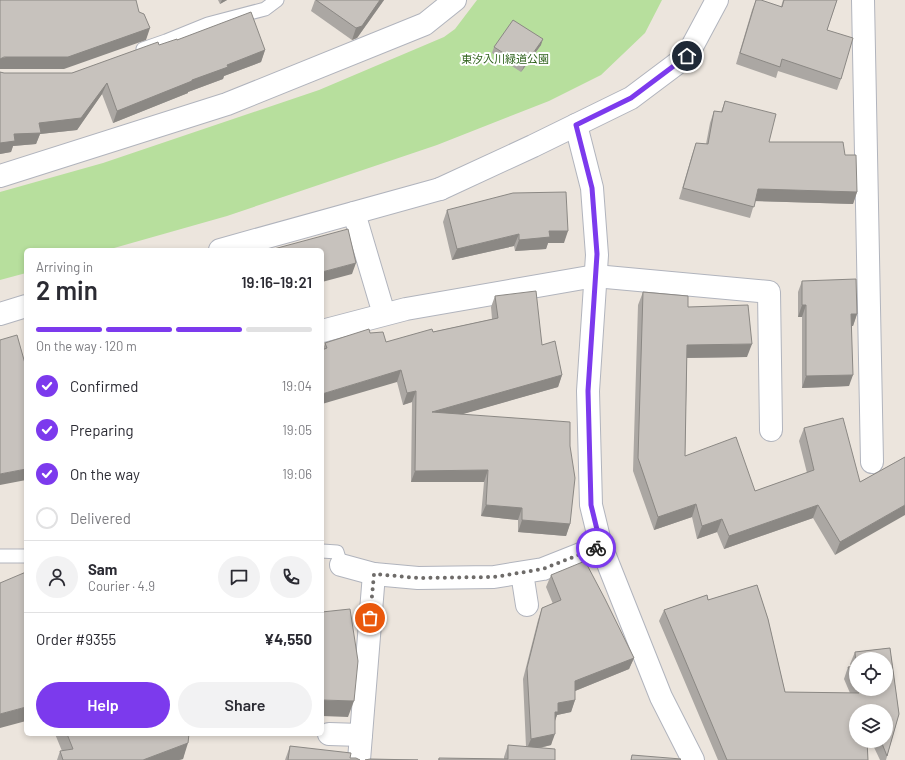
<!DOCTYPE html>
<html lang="en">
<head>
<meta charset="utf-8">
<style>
	:root { --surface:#fff; --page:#f2f2f3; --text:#2b2b33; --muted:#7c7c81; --line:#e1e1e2; --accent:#7c3aed }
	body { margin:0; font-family:Barlow,"Noto Sans JP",sans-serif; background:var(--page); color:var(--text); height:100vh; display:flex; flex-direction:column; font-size:15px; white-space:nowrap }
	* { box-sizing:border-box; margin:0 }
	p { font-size:13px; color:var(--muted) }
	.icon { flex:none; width:22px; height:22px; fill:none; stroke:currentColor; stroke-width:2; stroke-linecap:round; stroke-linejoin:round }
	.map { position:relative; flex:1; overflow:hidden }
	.panel { position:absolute; left:24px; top:248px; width:300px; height:488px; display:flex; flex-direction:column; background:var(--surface); border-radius:6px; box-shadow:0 2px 6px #0003 }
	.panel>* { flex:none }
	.tools { position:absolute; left:849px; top:652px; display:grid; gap:8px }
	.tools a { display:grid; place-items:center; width:44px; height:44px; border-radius:50%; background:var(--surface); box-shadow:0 2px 6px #0003; font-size:20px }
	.pin { position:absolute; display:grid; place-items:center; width:34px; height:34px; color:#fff; margin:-17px; border:2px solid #fff; border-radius:50%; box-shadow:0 1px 4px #0007 }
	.courier { position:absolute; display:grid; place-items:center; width:40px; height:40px; margin:-20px; border:3px solid #7c3aed; border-radius:50%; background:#fff; color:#222; box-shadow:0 1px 5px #0007 }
	.overview em { font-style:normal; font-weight:600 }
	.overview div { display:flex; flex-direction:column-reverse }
	.overview { display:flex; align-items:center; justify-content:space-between; height:68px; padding:0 12px }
	h1 { font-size:26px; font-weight:600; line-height:30px }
	.bar { display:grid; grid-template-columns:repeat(4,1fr); gap:6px 4px; align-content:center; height:48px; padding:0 12px }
	.bar i { height:5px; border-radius:3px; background:var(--line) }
	.bar .current { background:var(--accent) }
	.bar p { grid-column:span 4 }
	.line { display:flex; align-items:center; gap:10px; padding:0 12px; border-top:1px solid var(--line) }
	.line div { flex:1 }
	.round { display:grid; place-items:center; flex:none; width:42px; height:42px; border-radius:21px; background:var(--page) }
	ol { padding:0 12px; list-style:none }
	li { display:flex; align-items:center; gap:12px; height:44px }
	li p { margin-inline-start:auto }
	li .icon { padding:4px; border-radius:50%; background:var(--accent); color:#fff; stroke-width:4 }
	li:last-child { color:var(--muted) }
	li i { width:22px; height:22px; border:2px solid var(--line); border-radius:50% }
	.action { display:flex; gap:8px; margin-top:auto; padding:8px 12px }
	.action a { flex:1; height:46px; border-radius:24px; background:var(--accent); color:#fff; font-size:16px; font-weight:600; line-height:46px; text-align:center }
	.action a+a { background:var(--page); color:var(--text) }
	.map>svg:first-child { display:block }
	.green { fill:#b7df9d }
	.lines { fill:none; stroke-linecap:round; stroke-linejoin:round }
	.service-casing { stroke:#b1b4bd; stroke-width:15 }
	.minor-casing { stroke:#b1b4bd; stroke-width:24 }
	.tertiary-casing { stroke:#b1b4bd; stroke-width:24 }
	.service { stroke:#fff; stroke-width:13 }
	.minor { stroke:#fff; stroke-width:22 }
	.tertiary { stroke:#fff; stroke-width:22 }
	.wall { fill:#aba7a3; fill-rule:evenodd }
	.shaded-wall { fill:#8b8884 }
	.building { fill:#c7c2bd; stroke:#8b8884 }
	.done { stroke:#6e6b69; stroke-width:4; stroke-dasharray:0 7.2 }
	.route { stroke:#7c3aed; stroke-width:5 }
	.labels { text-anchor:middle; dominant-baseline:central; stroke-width:4; stroke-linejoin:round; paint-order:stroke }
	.park-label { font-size:11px; fill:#30631e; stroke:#fff }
</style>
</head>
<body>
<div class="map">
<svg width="905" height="760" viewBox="0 0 905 760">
	<rect width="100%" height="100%" fill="#ece5dd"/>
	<!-- green -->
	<polygon class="green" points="477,0 662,0 645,33 601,75 549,101 437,145 227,216 107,250 26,250 26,273 0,280 0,192 103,163 319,90 444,37 455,29"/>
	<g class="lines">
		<defs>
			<g id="service">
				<polyline points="143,49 166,41 208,24 265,9 277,0"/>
				<polyline points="322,551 337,552 341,565"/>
				<polyline points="0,556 26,556"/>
			</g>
			<g id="minor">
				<polyline points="863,0 872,462"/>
				<polyline points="576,125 592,188 597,255 588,391 591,505 601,546 661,697 693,760"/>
				<polyline points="0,176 227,104 425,24 455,0"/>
				<polyline points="354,213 384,314"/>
				<polyline points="220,250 440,189"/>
				<polyline points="0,314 26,306"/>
				<polyline points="322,331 406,309 595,276 769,292 771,430"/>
				<polyline points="341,565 374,574 418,578 494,577 543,569 601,546"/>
				<polyline points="522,573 527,605"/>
				<polyline points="329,734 361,735"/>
				<polyline points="359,760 374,574"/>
			</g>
			<polyline id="tertiary" points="440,189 533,146 631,98 687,56 717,0"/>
		</defs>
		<!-- service casing -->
		<use href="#service" class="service-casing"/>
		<!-- minor casing -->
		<use href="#minor" class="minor-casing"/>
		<!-- tertiary casing -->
		<use href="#tertiary" class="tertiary-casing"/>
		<!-- service -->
		<use href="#service" class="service"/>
		<!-- minor -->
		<use href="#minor" class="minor"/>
		<!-- tertiary -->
		<use href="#tertiary" class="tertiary"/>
	</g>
	<!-- wall -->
	<g class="wall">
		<polygon points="218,0 227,0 220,4"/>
		<polygon points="315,0 384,0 357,38 352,40 311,11"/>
		<polygon points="756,0 781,7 783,0 837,0 827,30 841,79 837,90 778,71 776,78 736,64 752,10"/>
		<polygon points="177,40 265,50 261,62 224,76 223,79 188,92 188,93 113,123 102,94 77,130 40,134 36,144 13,146 11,152 0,154 0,72 4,73 72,73"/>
		<polygon points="541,45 521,72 492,53 494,47"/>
		<polygon points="725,101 769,142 845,155 857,192 853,204 755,201 750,218 679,199 692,155 696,143 706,144 710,123 714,111 721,112"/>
		<polygon points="447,210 564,243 548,243 546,249 515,251 514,246 452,260 443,222"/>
		<polygon points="802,281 857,314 853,326 852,326 849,386 802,388 802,317 798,317 798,292"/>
		<polygon points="643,292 688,307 747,357 687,358 685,456 755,491 807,473 799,441 804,428 860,482 905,457 835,555 813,518 724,549 717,532 697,539 692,517 654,530 633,471 638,305"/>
		<polygon points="495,296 542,345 562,375 558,387 462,414 570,446 570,524 566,536 518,532 518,520 481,516 484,482 411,482 412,402 403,405 397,382 323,350 325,343 370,333 386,342 492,319 491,307"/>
		<polygon points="551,575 605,600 634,658 629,669 575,691 575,700 571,712 557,715 555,720 551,745 540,748 555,760 438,760 439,758 504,759 504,757 508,745 526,747 523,679 538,620 542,608 553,604 546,587"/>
		<path d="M757,585L768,619L785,692L850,693L844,679L848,667H851L850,664L855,652L890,648L899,714L886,760H880L871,741H886V711H856V741H867L868,760H718L659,621L664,610L707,595L708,600ZM856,659H886V689H856Z"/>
		<polygon points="55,734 189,734 183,759 179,760 57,760 60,751 62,751"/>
		<polygon points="290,746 360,760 285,760"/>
	</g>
	<!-- shaded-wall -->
	<g class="shaded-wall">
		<polygon points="222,0 227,0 220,4"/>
		<polygon points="380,0 384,0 357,38 352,40 356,28"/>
		<polygon points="150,28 146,40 64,69 0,69 0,59 1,58"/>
		<polygon points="543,39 541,45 521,72 524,66"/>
		<polygon points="265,50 261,62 224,76 223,79 188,92 188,93 113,123 117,111 192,80 227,65"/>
		<polygon points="107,83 102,94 77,130 40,134 36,144 13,146 11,152 0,154 0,143 14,134 39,123"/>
		<polygon points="758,189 857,192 853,204 754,201"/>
		<polygon points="549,231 568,231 564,243 548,243 546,249 515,251 519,240"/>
		<polygon points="519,234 514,246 452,260 457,249"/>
		<polygon points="356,263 352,274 322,282 322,272"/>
		<polygon points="802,305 806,305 802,317 798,317"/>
		<polygon points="851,314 857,314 853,326 847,326"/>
		<polygon points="752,344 747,357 682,358 687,345"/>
		<polygon points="401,370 397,382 322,404 322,394"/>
		<polygon points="562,375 558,387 428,424 432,412"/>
		<polygon points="853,375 849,386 802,388 806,376"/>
		<polygon points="416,391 412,402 403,405 407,393"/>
		<polygon points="26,469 26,480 0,485 0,474"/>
		<polygon points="488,470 484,482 411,482 415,471"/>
		<polygon points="696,504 692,517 654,530 658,517"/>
		<polygon points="486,505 522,508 518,520 481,516"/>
		<polygon points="818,505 813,518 724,549 729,536"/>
		<polygon points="905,505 905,515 835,555 840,542"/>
		<polygon points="722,519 717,532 697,539 702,526"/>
		<polygon points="522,520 570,524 566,536 518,532"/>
		<polygon points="634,658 629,669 570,693 575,681"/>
		<polygon points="322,700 354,701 348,717 322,716"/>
		<polygon points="575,700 571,712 557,715 554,724 551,724 558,703"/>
		<polygon points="26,707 26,721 0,728 0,714"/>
		<polygon points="555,734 551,745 526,751 531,739"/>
		<polygon points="188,743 183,759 179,760 143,760"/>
	</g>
	<!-- building -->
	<g class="building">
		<polygon points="0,0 136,0 139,12 144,14 150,28 68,57 4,57 0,59"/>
		<polygon points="316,0 380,0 362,26 356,28"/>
		<polygon points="756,0 761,0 782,7 784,0 837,0 827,30 853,38 841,79 782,59 780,67 740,53"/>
		<polygon points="251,12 265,50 227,65 228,67 192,80 192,81 117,111 107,83 81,118 39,123 41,133 14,134 15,141 0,143 0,72 4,73 72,73 158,42 159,45 177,39 177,40"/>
		<polygon points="513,20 543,39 524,66 494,47"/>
		<polygon points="725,101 776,114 769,142 843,142 845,155 856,155 857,192 758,189 754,207 683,188 696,143 708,144 714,111 722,112"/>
		<polygon points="566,192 568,231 549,231 550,237 519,240 519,234 457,249 447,210 513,193"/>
		<polygon points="348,229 356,263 322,272 322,250 270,250"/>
		<polygon points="856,279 857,314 851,314 853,375 806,376 806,305 802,305 802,281"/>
		<polygon points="536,291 542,345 555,341 562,375 432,412 570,422 570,446 575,478 570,524 522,520 522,508 486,505 488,470 415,471 416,391 407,393 401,370 322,394 322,350 327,348 325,343 369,329 370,333 383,332 386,342 432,329 433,332 498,318 495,296"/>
		<polygon points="643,292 688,296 688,307 748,305 752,344 687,345 685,456 736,437 755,491 814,470 804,428 843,418 860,482 905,457 905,505 840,542 818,505 729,536 722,519 702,526 696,504 658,517 638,458"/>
		<polygon points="17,335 26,367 26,469 0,474 0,340"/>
		<polygon points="585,561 605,599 634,658 575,681 575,700 558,703 558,712 555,712 555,734 531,739 527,668 542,608 561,600 551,575"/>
		<polygon points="26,572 26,707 0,714 0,583"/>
		<polygon points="757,585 768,619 785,692 859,693 858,689 886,689 886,659 856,659 856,666 855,652 890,648 899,714 887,756 881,741 886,741 886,711 867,711 866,708 866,711 856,711 856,741 867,741 868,760 727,760 664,610 707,595 708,600"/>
		<polygon points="350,609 358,661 354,701 322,700 322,612"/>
		<polygon points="856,666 856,685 848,667"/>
		<polygon points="67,734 189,734 188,743 143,760 63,760 60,751 73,749"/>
		<polygon points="508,745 555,749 555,760 439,760 439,758 508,759"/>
		<polygon points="290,746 351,753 350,758 356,758 360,760 288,760"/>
		<polygon points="632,755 681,759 680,760 631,760"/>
		<polygon points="370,759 418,760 365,760"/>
	</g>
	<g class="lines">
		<!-- done -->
		<polyline class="done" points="370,618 374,574 418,578 494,577 543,569 596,548"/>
		<!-- route -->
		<polyline class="route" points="596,548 601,546 591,505 588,391 597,254 592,188 576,125 631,98 687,56"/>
	</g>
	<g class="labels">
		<!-- park labels -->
		<g class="park-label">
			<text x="505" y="58">東汐入川緑道公園</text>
		</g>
	</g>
</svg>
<div class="tools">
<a><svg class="icon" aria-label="locate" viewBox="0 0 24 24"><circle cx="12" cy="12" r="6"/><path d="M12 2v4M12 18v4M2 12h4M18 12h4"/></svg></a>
<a><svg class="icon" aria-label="layers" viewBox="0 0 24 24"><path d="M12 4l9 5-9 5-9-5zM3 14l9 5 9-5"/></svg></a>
</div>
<div class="pin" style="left:370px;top:618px;background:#ea580c"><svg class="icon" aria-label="bag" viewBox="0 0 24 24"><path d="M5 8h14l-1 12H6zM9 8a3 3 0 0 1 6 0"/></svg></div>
<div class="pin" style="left:687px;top:56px;background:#1f2937"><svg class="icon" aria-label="home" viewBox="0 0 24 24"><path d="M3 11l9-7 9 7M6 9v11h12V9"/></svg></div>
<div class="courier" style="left:596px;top:548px"><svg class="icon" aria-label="bike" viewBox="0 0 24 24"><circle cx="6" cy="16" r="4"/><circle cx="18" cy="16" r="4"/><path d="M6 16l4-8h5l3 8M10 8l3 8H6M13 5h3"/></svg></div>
<section class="panel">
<div class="overview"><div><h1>2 min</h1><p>Arriving in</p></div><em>19:16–19:21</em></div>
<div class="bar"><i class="current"></i><i class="current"></i><i class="current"></i><i></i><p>On the way · 120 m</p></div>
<ol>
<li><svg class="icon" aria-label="check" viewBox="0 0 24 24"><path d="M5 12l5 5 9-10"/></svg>Confirmed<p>19:04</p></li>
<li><svg class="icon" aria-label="check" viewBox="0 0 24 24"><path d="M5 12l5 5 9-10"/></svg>Preparing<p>19:05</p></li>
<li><svg class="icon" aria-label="check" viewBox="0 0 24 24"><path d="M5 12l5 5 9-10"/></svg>On the way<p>19:06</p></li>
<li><i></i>Delivered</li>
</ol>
<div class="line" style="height:72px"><a class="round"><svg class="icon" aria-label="person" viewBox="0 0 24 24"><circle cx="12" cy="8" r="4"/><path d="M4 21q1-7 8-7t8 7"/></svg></a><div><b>Sam</b><p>Courier · 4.9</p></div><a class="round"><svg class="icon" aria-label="chat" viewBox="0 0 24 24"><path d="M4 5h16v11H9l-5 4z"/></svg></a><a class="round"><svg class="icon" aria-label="phone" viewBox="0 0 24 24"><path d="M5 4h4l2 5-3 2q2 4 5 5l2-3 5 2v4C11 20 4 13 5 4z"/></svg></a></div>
<div class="line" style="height:52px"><div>Order #9355</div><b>¥4,550</b></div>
<div class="action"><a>Help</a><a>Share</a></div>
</section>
</div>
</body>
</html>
